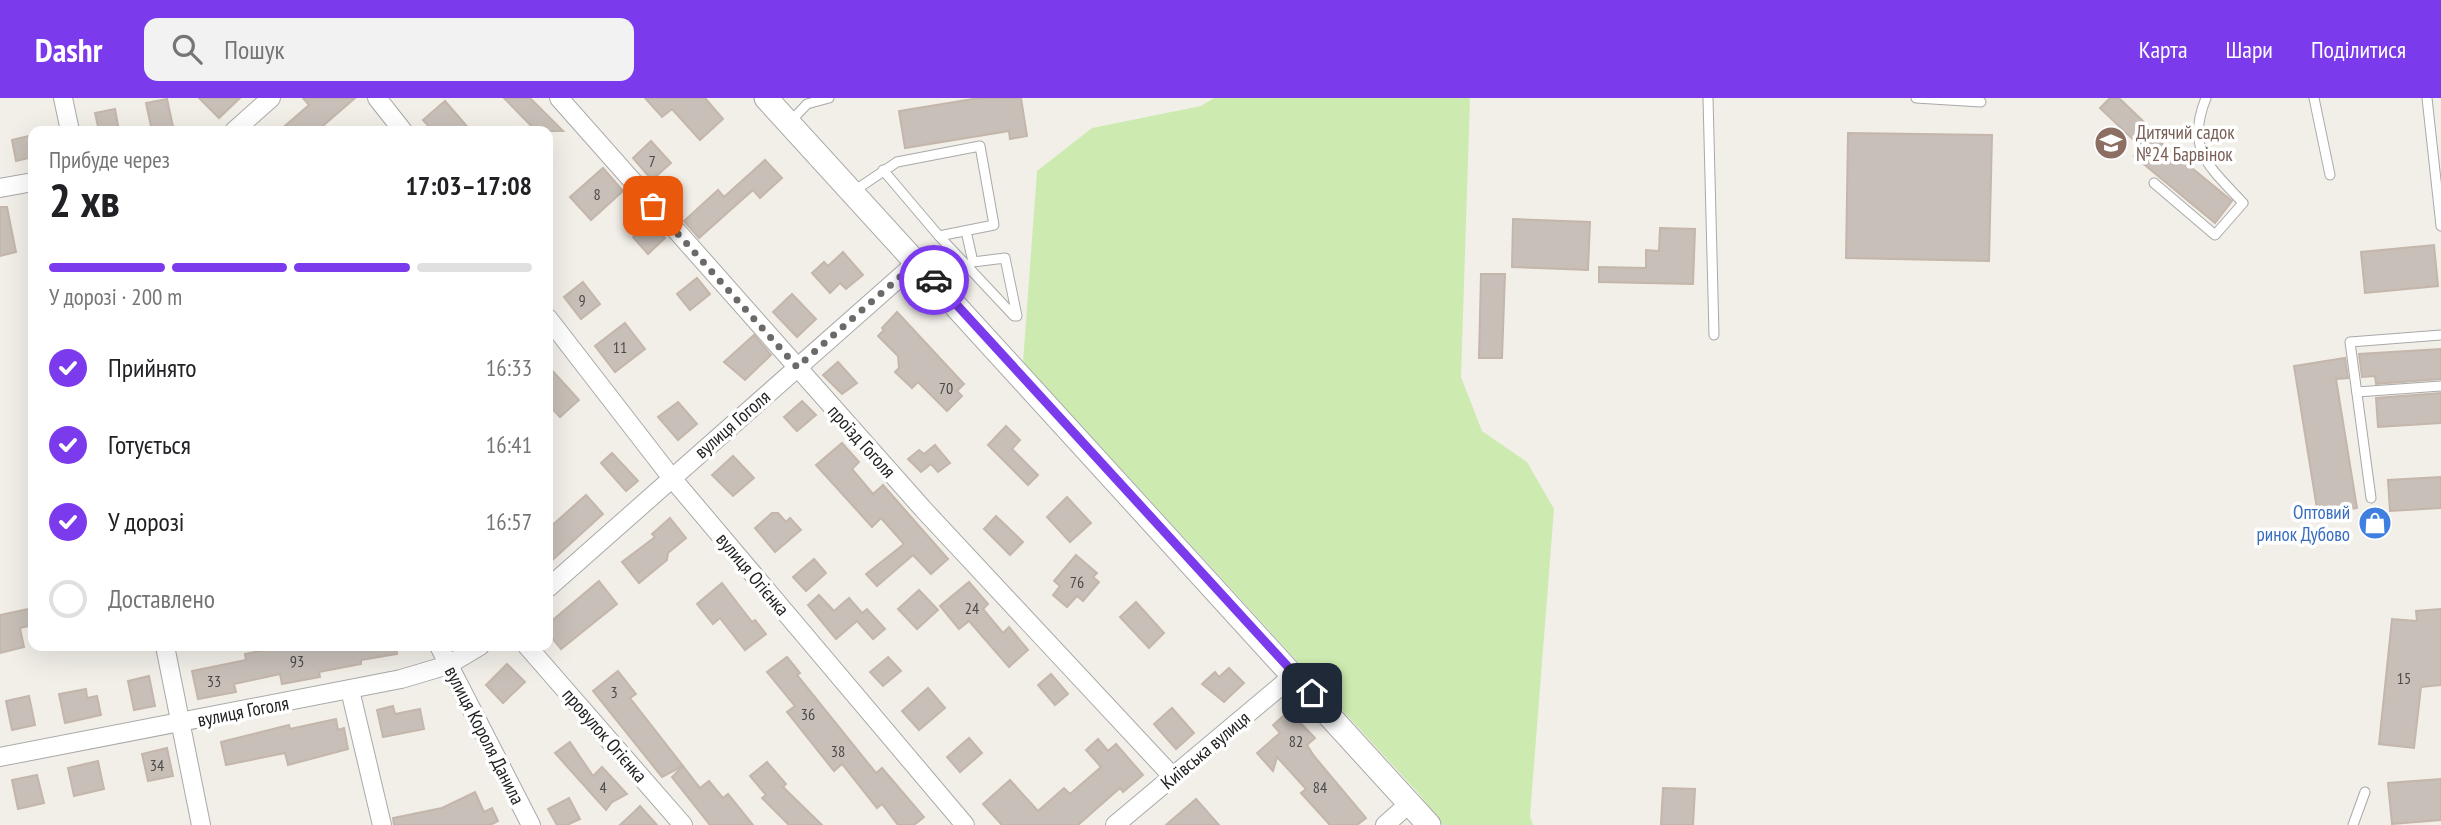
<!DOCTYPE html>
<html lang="uk">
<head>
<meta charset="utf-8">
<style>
	:root { --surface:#fff; --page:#f2f2f2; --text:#202124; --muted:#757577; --line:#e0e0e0; --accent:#7c3aed }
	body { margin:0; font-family:"PT Sans Narrow",sans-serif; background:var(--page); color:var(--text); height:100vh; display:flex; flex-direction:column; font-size:26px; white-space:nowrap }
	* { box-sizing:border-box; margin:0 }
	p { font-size:23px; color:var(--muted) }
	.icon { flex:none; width:38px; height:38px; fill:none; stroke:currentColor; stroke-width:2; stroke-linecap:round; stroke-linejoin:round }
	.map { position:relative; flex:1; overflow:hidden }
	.side { position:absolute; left:28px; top:28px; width:525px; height:525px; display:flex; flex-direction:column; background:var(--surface); border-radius:14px; box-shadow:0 7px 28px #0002 }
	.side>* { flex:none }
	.pin { position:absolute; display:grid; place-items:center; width:60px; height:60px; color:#fff; margin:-30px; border-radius:14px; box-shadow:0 4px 10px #0006 }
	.courier { position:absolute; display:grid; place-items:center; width:70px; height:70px; margin:-35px; border:5px solid #7c3aed; border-radius:50%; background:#fff; color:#222; box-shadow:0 2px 9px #0007 }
	.summary em { font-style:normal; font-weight:600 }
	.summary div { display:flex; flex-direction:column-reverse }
	.summary { display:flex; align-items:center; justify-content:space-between; height:119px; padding:0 21px }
	h1 { font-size:46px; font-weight:600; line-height:52px }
	.bar { display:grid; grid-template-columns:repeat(4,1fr); gap:10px 7px; align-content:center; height:84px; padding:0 21px }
	.bar i { height:9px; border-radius:5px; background:var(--line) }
	.bar .on { background:var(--accent) }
	.bar p { grid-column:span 4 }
	ol { padding:0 21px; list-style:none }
	li { display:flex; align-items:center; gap:21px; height:77px }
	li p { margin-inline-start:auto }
	li .icon { padding:7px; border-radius:50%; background:var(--accent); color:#fff; stroke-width:4 }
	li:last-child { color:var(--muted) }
	li i { width:38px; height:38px; border:4px solid var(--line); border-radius:50% }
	header { display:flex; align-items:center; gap:42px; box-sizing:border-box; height:98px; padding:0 35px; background:var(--accent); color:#fff }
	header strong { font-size:33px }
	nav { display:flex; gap:38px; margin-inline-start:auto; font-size:24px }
	.search { width:490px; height:63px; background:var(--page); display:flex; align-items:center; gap:18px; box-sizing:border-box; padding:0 24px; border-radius:14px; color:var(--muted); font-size:26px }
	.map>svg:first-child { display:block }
	.grass { fill:#cdebb0 }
	.building { fill:#c7bfb8; stroke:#c4b6ab; stroke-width:2 }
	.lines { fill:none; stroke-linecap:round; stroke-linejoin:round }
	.service-casing { stroke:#a9a9a9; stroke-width:11 }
	.minor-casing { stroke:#a9a9a9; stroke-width:20 }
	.tertiary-casing { stroke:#a9a9a9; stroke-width:25 }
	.service { stroke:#fff; stroke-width:9 }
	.minor { stroke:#fff; stroke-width:18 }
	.tertiary { stroke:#fff; stroke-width:23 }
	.done { stroke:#6b6a68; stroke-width:7; stroke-dasharray:0 12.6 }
	.route { stroke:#7c3aed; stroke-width:9 }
	.labels { text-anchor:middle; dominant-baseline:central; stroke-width:7; stroke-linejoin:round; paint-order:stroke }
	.number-label { font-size:16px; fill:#4b4948 }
	.education-label { font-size:19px; fill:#785e54; stroke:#fff; text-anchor:start }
	.street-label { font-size:19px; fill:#222; stroke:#fff }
	.shop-label { font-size:19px; fill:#366cbe; stroke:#fff; text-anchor:end }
</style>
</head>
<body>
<header>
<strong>Dashr</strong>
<div class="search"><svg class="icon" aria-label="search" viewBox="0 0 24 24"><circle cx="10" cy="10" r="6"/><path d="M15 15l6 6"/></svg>Пошук</div>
<nav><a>Карта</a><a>Шари</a><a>Поділитися</a></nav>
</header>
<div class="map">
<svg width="2441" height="727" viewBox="0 0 2441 727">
	<rect width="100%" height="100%" fill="#f2efe9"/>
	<!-- grass -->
	<polygon class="grass" points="1214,0 1470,0 1461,279 1482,333 1527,364 1554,411 1530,718 1533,727 1443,727 1420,697 1023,264 1037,73 1092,30 1201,8"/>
	<!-- building -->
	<g class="building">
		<polygon points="199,0 240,0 219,20"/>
		<polygon points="303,0 355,0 317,33 279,33 309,7"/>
		<polygon points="504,0 530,0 563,33 536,33"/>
		<polygon points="645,0 705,0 723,21 700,42 672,11 662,19"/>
		<polygon points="979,0 1021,0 1027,38 1010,41 1009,33 905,50 899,13"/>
		<polygon points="2110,0 2119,0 2147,27 2143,30 2232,103 2215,125 2134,58 2141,49 2100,10"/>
		<polygon points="167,1 174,33 152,33 146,5"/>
		<polygon points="445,3 471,33 433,33 423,22"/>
		<polygon points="115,11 119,33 99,33 95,15"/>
		<polygon points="1848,35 1992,37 1989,163 1846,160"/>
		<polygon points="33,37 33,59 16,63 12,42"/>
		<polygon points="651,43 671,65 652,82 633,60"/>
		<polygon points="765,62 782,80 760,100 753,92 699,140 684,123 718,92 724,99"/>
		<polygon points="603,70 623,93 591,122 570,99"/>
		<polygon points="0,109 7,109 16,154 0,158"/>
		<polygon points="1513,121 1590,124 1588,172 1512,169"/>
		<polygon points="650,124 665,140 648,156 633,139"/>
		<polygon points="1660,130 1695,131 1693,186 1599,184 1599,169 1646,170 1646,152 1659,153"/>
		<polygon points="2434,147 2438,188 2365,195 2361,154"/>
		<polygon points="843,154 863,177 846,191 840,185 830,195 812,175 824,164 828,168"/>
		<polygon points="1481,176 1505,176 1502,260 1479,260"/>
		<polygon points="697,180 710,196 690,212 677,196"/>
		<polygon points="583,184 600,206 581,221 564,199"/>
		<polygon points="792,196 816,221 797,239 773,214"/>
		<polygon points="897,214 964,286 957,293 962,298 947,313 918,284 912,290 895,274 899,270 898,258 878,238 884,232 882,230"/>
		<polygon points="625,225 645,251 615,274 595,248"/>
		<polygon points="754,237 771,257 745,282 724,264"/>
		<polygon points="2441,251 2441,281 2376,286 2375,278 2362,279 2359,256"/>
		<polygon points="2345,260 2348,280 2336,281 2357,410 2318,417 2294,268"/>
		<polygon points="838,264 857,285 842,296 823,277"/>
		<polygon points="548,268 579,302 560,319 548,306"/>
		<polygon points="2441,295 2441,325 2378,329 2376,300"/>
		<polygon points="802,303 816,317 797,333 784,319"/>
		<polygon points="678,304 697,326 678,342 658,319"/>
		<polygon points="1006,328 1020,342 1012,351 1038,377 1028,387 988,347"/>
		<polygon points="842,345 859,364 852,371 873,396 883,387 948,461 931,476 913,457 877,488 866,476 904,446 881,420 872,429 816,367"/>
		<polygon points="935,347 950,365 938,374 931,366 921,374 908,361 919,352 924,356"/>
		<polygon points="612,355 638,383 626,393 601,365"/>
		<polygon points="733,358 754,380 733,398 712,377"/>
		<polygon points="2441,379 2441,410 2390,413 2388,382"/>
		<polygon points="586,397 603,416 548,466 548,431"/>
		<polygon points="1067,399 1091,425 1070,444 1047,419"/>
		<polygon points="772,415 778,415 786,424 790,420 801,432 775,454 755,430"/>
		<polygon points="996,418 1023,444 1010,457 984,431"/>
		<polygon points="670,420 686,440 668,455 667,462 639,485 622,464 655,439 652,436"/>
		<polygon points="1076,457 1097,475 1093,479 1099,484 1083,503 1077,498 1067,509 1053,497 1060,488 1054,483"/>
		<polygon points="814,461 826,475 806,493 793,479"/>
		<polygon points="599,483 617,506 561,551 548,535 548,526"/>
		<polygon points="969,484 988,506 983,511 1003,535 1009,529 1028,552 1009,569 969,523 959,531 940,508"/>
		<polygon points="722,485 752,524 755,522 766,536 745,552 720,520 713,526 697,506"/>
		<polygon points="919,492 938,512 917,531 898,511"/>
		<polygon points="819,497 834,513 849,500 862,515 867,511 885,531 873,541 857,523 836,541 808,507"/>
		<polygon points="1136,504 1164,535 1149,550 1120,519"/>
		<polygon points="33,510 33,527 20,530 24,549 0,555 0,517"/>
		<polygon points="2441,511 2441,587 2421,589 2414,650 2379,646 2392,521 2417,523 2416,513"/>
		<polygon points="274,548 396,548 397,556 361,562 361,566 319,574 320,579 282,586 280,576 234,586 236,594 198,601 192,573 246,562 245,556 275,550"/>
		<polygon points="787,559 800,575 797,577 876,675 882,670 924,719 914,727 898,727 882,706 877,710 842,666 834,673 787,614 795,608 767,574"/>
		<polygon points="888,559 901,573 883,588 870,574"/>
		<polygon points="507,566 525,584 503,605 486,587"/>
		<polygon points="1229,570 1244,585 1224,604 1202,586 1215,574 1219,579"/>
		<polygon points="618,573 636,596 630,600 683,668 662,679 593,593"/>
		<polygon points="1051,576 1068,596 1055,607 1038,587"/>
		<polygon points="149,578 155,608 134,612 128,583"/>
		<polygon points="928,590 945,610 919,632 902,613"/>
		<polygon points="86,591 87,600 97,598 101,617 65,625 59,596"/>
		<polygon points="29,598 35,627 12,632 6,603"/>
		<polygon points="393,608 395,616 420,611 424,631 383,639 377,612"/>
		<polygon points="1172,610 1194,635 1176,651 1154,626"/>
		<polygon points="1289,613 1315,640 1307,647 1314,658 1366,720 1357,727 1330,727 1301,695 1306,691 1277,659 1273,673 1257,655 1280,635 1273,627"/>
		<polygon points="336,621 338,632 344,630 348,651 288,667 285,655 226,667 221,644 289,627 290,631"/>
		<polygon points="969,640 982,655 960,674 947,659"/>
		<polygon points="1098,641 1108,653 1116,646 1143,677 1123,694 1120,690 1078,727 1002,727 983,706 1010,682 1038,713 1064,690 1070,696 1101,669 1086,652"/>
		<polygon points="570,644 593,678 602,669 627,696 612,704 606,712 555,655"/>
		<polygon points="167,650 173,678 148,683 142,656"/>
		<polygon points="98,663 104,691 74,698 68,670"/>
		<polygon points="767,664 786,686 783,689 822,727 789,727 762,700 766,697 750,678"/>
		<polygon points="683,668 700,690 709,683 723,700 728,696 753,727 710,727 672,679"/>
		<polygon points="37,677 44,705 18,711 12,682"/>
		<polygon points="2441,681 2441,722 2392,726 2388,685"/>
		<polygon points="1663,690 1695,691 1693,727 1661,727"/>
		<polygon points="475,694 484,714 492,710 498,723 490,727 394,727 393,720 442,710"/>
		<polygon points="569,700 580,721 567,727 557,727 548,711"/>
		<polygon points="1196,701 1219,727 1166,727"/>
		<polygon points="640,708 657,727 620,727 634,714"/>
	</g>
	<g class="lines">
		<defs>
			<g id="service">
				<polyline points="1708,0 1714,237"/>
				<polyline points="1916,0 1981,4"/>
				<polyline points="2314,0 2330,77"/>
				<polyline points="2427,0 2441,128"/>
				<polyline points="790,24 807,6 829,0"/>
				<path d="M2154,85L2215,137L2243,105C2210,69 2185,52 2206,0"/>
				<polyline points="854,93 897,64 980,48 994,127 939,138 883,72"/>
				<polyline points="939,138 1014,218 1017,218 1005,160 973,164 966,133"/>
				<polyline points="2357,294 2441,288"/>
				<polyline points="2371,400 2350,244 2441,237"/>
				<polyline points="2353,727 2365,694"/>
			</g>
			<g id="minor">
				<polyline points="63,0 70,33"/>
				<polyline points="377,0 403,33"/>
				<polyline points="559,0 923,411 1173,679"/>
				<polyline points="234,33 271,0"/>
				<polyline points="0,90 33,84"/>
				<polyline points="548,220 671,379 965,727"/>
				<polyline points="548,490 917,164"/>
				<polyline points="165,548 201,727"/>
				<polyline points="439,548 531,727"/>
				<polyline points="527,548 683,727"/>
				<polyline points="350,592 382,727"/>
				<polyline points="0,659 401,581 448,567 480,548"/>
				<polyline points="1115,727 1295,576"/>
				<polyline points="1385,727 1411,704"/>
			</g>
			<polyline id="tertiary" points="766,0 1429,727"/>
		</defs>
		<!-- service casing -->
		<use href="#service" class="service-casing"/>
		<!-- minor casing -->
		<use href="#minor" class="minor-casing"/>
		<!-- tertiary casing -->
		<use href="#tertiary" class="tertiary-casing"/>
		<!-- service -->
		<use href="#service" class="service"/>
		<!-- minor -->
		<use href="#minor" class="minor"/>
		<!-- tertiary -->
		<use href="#tertiary" class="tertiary"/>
	</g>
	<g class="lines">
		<!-- done -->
		<polyline class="done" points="653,108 797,269 917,164 934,182"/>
		<!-- route -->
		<polyline class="route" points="934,182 1312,595"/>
	</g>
	<!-- icons -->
	<defs>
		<symbol id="school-disc" viewBox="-11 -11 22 22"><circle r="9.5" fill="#8d6e63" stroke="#fff"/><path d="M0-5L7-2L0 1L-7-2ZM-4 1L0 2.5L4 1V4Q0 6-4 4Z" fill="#fff"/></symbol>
		<symbol id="shop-disc" viewBox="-11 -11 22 22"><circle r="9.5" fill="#3f7fe0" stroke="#fff"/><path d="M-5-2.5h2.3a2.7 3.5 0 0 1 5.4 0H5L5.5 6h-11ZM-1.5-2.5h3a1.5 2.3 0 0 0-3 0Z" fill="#fff"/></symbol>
	</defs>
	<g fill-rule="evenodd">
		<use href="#school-disc" x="2092" y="26" width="38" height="38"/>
		<use href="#shop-disc" x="2356" y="406" width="38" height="38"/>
	</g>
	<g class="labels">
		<!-- number labels -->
		<g class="number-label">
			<text x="652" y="63">7</text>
			<text x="597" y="96">8</text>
			<text x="582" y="202">9</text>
			<text x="620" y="249">11</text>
			<text x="946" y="290">70</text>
			<text x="1077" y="484">76</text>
			<text x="972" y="510">24</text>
			<text x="297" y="563">93</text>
			<text x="2404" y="580">15</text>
			<text x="214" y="583">33</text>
			<text x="614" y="594">3</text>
			<text x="808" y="616">36</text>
			<text x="1296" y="643">82</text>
			<text x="838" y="653">38</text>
			<text x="157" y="667">34</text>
			<text x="603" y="689">4</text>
			<text x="1320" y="689">84</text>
		</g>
		<!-- education labels -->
		<g class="education-label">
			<text x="2136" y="34">Дитячий садок<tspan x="2136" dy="22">№24 Барвінок</tspan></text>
		</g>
		<!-- street labels -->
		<g class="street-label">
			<text transform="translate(732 326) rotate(-41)">вулиця Гоголя</text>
			<text transform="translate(862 343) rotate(48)">проїзд Гоголя</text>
			<text transform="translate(753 476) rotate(50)">вулиця Огієнка</text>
			<text transform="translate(243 613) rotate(-11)">вулиця Гоголя</text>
			<text transform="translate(485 637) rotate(63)">вулиця Короля Данила</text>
			<text transform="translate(605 637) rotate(49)">провулок Огієнка</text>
			<text transform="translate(1205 652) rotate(-40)">Київська вулиця</text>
		</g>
		<!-- shop labels -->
		<g class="shop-label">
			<text x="2350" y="414">Оптовий<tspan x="2350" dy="22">ринок Дубово</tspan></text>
		</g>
	</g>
</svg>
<div class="pin" style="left:653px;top:108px;background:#ea580c"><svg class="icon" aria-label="bag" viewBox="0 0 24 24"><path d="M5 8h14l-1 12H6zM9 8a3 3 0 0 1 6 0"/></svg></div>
<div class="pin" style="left:1312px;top:595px;background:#1f2937"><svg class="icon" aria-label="home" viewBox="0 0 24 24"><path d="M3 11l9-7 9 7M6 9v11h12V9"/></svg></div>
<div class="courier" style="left:934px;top:182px"><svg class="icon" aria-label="car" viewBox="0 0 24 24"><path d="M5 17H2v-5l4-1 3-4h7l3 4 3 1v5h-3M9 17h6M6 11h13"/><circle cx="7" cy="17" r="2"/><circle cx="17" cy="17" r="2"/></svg></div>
<section class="side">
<div class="summary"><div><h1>2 хв</h1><p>Прибуде через</p></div><em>17:03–17:08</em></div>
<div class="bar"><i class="on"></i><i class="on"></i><i class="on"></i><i></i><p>У дорозі · 200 m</p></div>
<ol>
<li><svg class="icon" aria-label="check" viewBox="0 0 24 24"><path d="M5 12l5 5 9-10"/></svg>Прийнято<p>16:33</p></li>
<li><svg class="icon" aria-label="check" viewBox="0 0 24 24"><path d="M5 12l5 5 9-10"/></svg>Готується<p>16:41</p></li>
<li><svg class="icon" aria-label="check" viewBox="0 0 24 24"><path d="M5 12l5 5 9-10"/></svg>У дорозі<p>16:57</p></li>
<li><i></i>Доставлено</li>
</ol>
</section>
</div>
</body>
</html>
